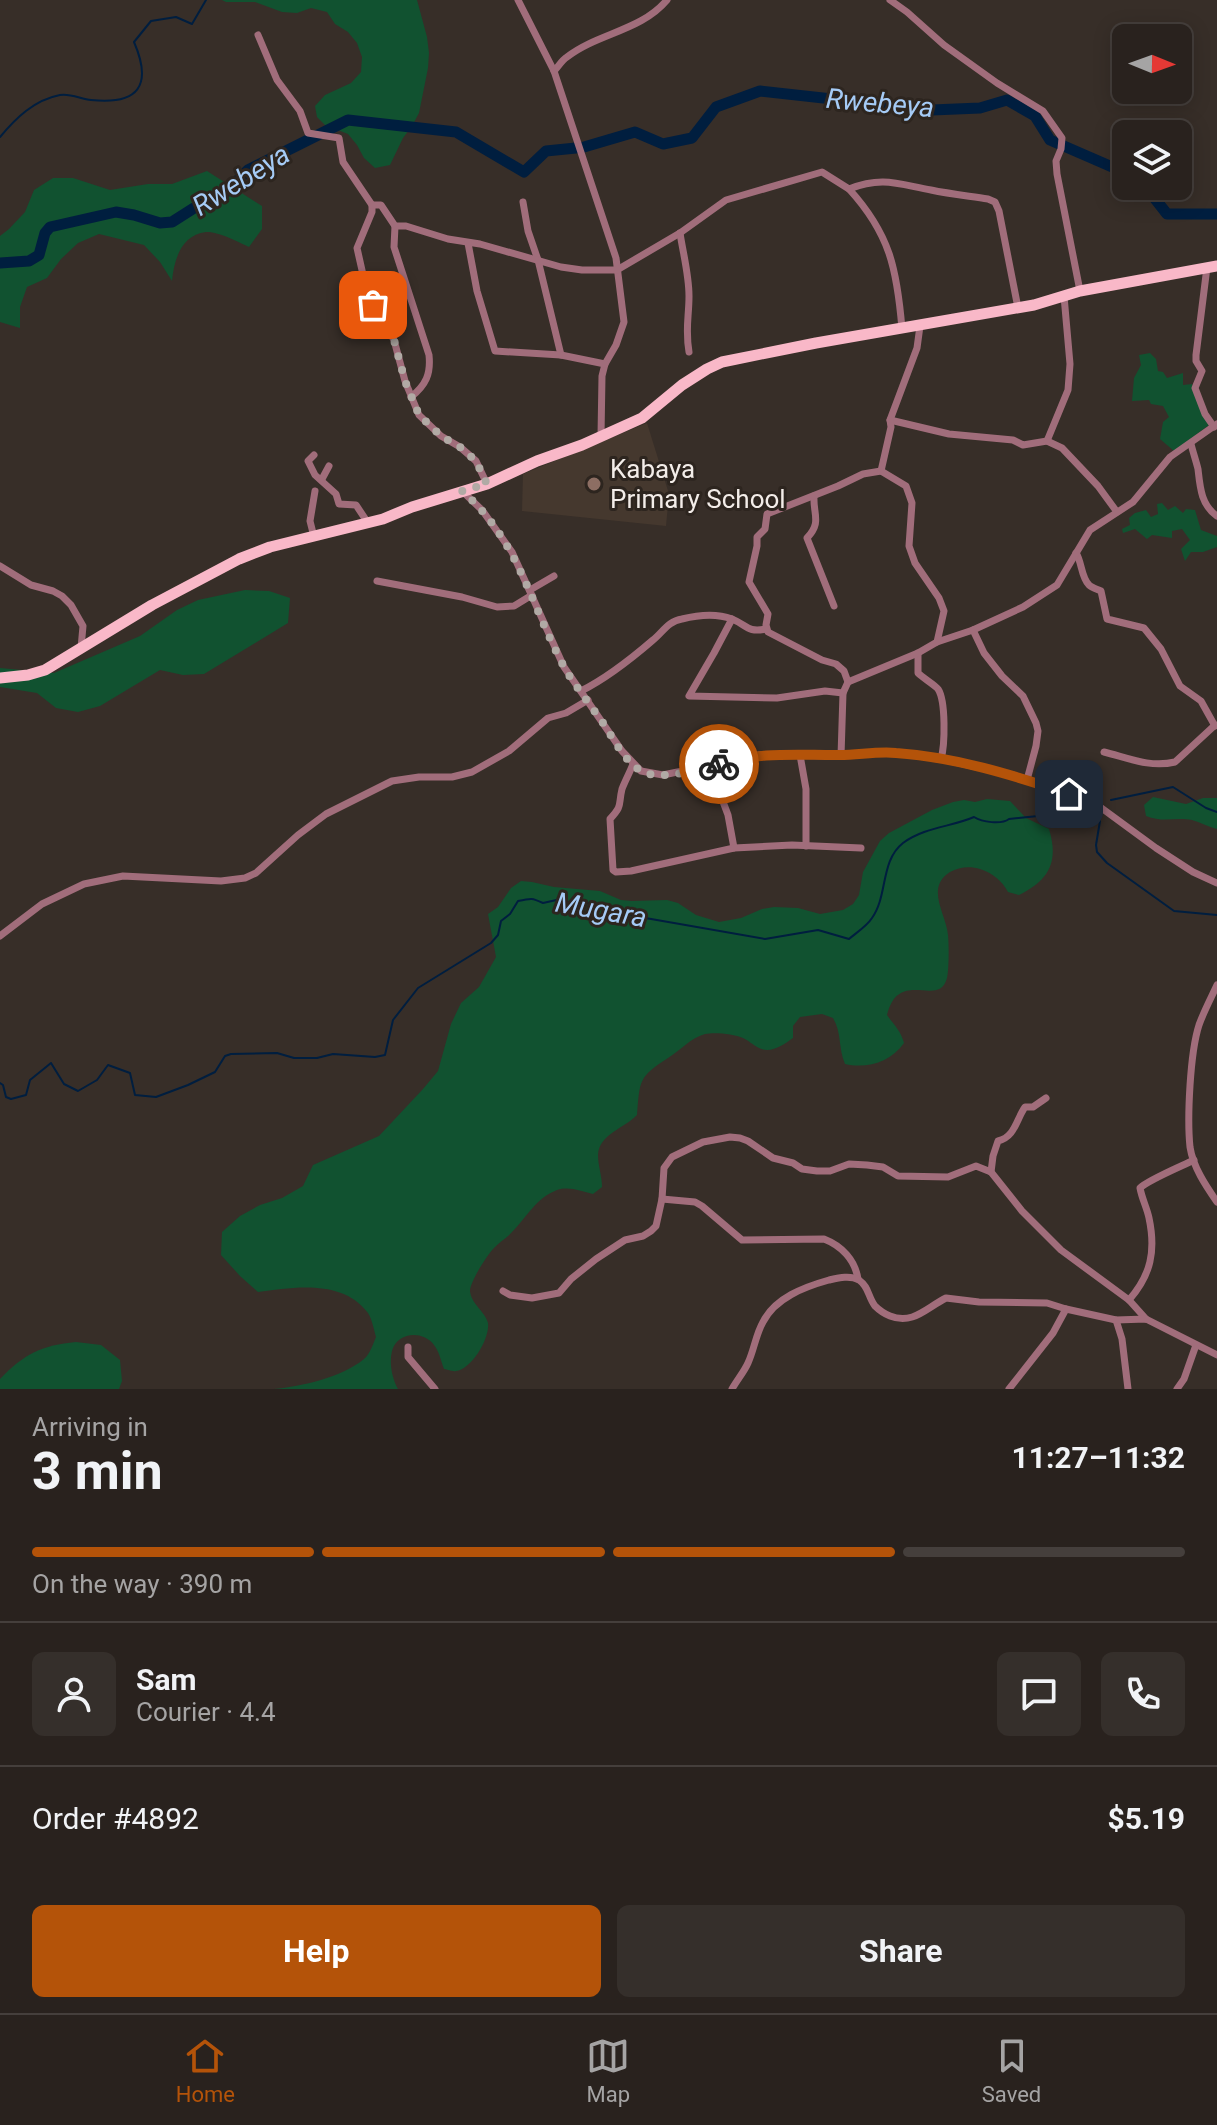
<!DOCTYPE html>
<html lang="en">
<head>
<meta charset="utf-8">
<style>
	:root { --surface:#29221e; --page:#352f2b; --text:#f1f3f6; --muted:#a5a4a4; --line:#453f3c; --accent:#b45309 }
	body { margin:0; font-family:Roboto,sans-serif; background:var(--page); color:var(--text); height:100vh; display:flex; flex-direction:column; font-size:30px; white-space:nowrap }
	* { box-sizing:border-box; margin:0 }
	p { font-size:26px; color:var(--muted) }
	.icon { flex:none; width:44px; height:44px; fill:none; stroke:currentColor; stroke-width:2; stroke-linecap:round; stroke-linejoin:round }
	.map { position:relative; height:1389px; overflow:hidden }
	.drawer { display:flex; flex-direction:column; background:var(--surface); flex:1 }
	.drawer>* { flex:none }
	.needle { width:52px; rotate:91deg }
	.tools { position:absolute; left:1112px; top:24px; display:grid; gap:16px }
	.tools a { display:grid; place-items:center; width:80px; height:80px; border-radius:12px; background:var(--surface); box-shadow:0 4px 20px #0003,0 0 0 2px var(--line); font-size:40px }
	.pin { position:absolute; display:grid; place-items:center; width:68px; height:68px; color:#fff; margin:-34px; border-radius:16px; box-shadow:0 4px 12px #0006 }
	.courier { position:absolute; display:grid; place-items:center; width:80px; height:80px; margin:-40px; border:6px solid #b45309; border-radius:50%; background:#fff; color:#222; box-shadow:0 2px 10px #0007 }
	.headline em { font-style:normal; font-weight:700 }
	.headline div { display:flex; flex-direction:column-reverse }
	.headline { display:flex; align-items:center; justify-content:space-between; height:136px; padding:0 32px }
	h1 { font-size:52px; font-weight:700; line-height:60px }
	.bar { display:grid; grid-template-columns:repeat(4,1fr); gap:12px 8px; align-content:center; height:96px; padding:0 32px }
	.bar i { height:10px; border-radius:6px; background:var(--line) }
	.bar .active { background:var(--accent) }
	.bar p { grid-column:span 4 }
	.line { display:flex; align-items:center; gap:20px; padding:0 32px; border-top:2px solid var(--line) }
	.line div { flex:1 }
	.round { display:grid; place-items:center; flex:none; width:84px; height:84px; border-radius:12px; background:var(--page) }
	.primary-button { display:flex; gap:16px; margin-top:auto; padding:16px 32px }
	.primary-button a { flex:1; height:92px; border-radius:12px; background:var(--accent); color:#fff; font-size:32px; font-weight:700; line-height:92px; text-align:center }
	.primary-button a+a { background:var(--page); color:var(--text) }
	.dock { display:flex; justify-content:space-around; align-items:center; height:112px; border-top:2px solid var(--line); background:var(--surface); font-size:22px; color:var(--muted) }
	.dock a { display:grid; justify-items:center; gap:4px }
	.dock .active { color:var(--accent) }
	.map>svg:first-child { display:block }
	.built { fill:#45382e }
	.green { fill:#115230 }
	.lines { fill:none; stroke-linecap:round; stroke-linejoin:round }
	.stream { stroke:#001e3f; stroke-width:2 }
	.river { stroke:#001e3f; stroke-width:11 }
	.street { stroke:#a16d7b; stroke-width:7 }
	.primary { stroke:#f9b8c8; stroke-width:11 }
	.done { stroke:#b1aaa5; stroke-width:8; stroke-dasharray:0 14.4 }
	.route { stroke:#b45309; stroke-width:10 }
	.education-dot { fill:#8d6e63; stroke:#2d251f; stroke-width:3 }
	.labels { text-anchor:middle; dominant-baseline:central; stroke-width:6; stroke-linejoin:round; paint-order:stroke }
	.poi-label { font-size:26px; fill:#f3ede9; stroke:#2d251f; text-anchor:start }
	.water-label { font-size:28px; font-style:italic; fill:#a5cbf6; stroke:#2d251f }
</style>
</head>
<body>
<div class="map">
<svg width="1217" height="1389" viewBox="0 0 1217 1389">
	<rect width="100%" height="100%" fill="#372e28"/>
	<!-- built -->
	<polygon class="built" points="647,423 669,494 666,526 522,511 523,474"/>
	<!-- green -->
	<g class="green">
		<polygon points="222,0 417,0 427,37 429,53 428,68 419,113 412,126 403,138 390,165 375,168 364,158 357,145 348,134 325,125 317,117 315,106 325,95 351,83 361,72 362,57 357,43 348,32 335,24 327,12 311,8 297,13 282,12 255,2 226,2"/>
		<path d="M207,171L262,206V229L249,247C239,242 217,231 206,232C181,235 174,260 172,281L160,262L144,245L99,234L78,243L61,259L47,278L27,287L20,307V328L0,322V236L9,229L25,212L34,190L53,178H73L110,190L148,184H172Z"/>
		<polygon points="1150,353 1156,359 1158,371 1163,372 1167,378 1183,373 1183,385 1192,384 1193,391 1209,425 1174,451 1160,439 1163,422 1169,417 1163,406 1151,404 1149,400 1132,401 1134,378 1141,365 1139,355"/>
		<polygon points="1162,503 1168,510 1175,506 1183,513 1186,509 1195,510 1201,530 1217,536 1217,547 1203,552 1191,552 1185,561 1181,549 1190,540 1182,529 1172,531 1172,538 1152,535 1147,539 1135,529 1123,533 1122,529 1130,525 1129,518 1135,513 1146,510 1151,517 1158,514 1157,504"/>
		<polygon points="245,590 269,591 290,598 288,623 204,674 183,675 160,670 100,706 78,712 56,708 37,693 0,687 0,668 54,673 140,636 177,610 198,600"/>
		<path d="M1153,797L1186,804L1203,798H1217V829C1208,827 1200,822 1192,820C1175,817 1163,823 1146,816L1144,805Z"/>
		<path d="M987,799L1010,801L1026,818L1049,829C1059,862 1049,880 1019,895L1008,892C1002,881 993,873 980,869C970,866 959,867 950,872C925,888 946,913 948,935C949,944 949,969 947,978C939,1009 899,967 887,1015C894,1025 901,1031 904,1043C891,1062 867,1069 845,1064C838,1048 842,1033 833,1018L822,1014L800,1017L793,1026V1038C783,1045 771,1054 759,1048C753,1045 748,1040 743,1038C734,1034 715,1032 705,1034C690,1038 680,1051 668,1058C638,1077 640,1081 637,1115C625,1128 599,1134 598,1155C598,1166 602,1176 602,1187L593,1194C581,1191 569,1186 557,1190C536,1198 527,1217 512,1232C507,1238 499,1242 494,1248C487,1255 470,1282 470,1291C471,1304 485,1311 488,1323C490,1338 472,1369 456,1371C453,1372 446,1369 444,1369C441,1361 439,1351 434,1345C423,1330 397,1332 392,1351C389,1363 392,1378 398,1389H274C302,1386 341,1378 364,1359C370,1354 373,1344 376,1337C374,1330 372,1319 368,1313C343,1279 294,1287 258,1292L240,1276L221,1255L222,1232L240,1216L260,1205L282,1198L303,1186L313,1165L379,1136L423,1089L438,1071L451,1024L461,1003L479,987L496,957L488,914L498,907L511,888L521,881L532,882L554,887L600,891L621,900L632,901L667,900L678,903L696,915L719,922L741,918L762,909L774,907L798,908L820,914L843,910L853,904L859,895L863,872L880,841L889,833L932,810L953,802L964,800L975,802Z"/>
		<path d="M76,1342L101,1345L120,1360L122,1381L119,1389H0V1379C24,1354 42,1345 76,1342Z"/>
	</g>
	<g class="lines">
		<!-- stream -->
		<g class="stream">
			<path d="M0,137C16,118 34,100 60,95C70,93 81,99 91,100C138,105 153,86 134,42L151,21L176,17L192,24L206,0"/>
			<polyline points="1111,800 1173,787 1206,808 1217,812"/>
			<path d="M0,1083L3,1085L6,1097L11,1099L26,1095L30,1080L51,1063L64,1084L78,1091L97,1080L108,1065L130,1073L135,1095L156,1097L188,1085L215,1072L225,1056L231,1054L277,1053L294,1058H317L333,1054L375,1057L385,1055L393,1020L418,988L491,943L498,935L501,921L510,914L518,901C532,898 532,898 543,903L561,899L568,903L571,901L594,904L606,909L612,907L634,916L765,939L818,930L849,939C856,933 867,926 872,918C888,896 880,861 903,843C925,827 951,827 974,817C982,822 1001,825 1009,819L1048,815L1100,821L1096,845L1097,852L1107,863L1174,911L1217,915"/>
		</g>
		<!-- river -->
		<g class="river">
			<polyline points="584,147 635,132 663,144 692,138 716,107 760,91 932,110 980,108 1007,100 1035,116 1050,140 1126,173"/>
			<polyline points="1145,186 1167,214 1217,214"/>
			<polyline points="0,263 29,261 39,255 45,233 50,227 116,212 134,215 160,223 172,222 194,208 224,194 248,170 348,120 456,132 524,172 546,151 576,148"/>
		</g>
		<!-- street -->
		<g class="street">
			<polyline points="518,0 554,71 616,258 624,322 616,345 605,364 602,376 601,436"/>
			<polyline points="890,0 907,12 944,45 997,83 1043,111 1062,138 1061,149 1056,161 1057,174 1080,291"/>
			<polyline points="258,35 277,80 300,111 308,133 339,138 343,162 372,205 372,212 357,248 368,297 394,340 405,381 419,415 441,436 460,447 476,461 487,484"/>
			<path d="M554,71C558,67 562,60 567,57C598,33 641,31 667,0"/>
			<path d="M849,189C890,234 897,269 902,329"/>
			<polyline points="523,202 528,231 538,260 561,355"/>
			<path d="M372,205H381L395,226H406L448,239L480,244L561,267L582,270H617L680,233L726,200L822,172L849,189C882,176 898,184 931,190C950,194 969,196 988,199L995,202L999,211L1018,308"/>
			<path d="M395,226L394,247L429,355C431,374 426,385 411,397"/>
			<path d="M680,233C683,253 689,275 689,296C689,317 685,329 689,352"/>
			<polyline points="468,243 477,291 495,351 561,355 605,364"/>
			<polyline points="1207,267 1196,355 1196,361 1202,371 1195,388 1205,414 1214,427"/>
			<polyline points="890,420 949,434 1013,440 1023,445 1047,441 1062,448 1098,486 1117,512"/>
			<polyline points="1047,441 1068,390 1070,364 1064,296"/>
			<path d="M1191,444C1193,452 1196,461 1198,469C1200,487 1201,505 1217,516"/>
			<polyline points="314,455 308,461 315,475 336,494 339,504 356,505 368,523"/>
			<polyline points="322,479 329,466"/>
			<polyline points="462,491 482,510 512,552 564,667 622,751 641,771 663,775 759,755 841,756 892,752 941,759 1013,775 1096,804 1156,848 1193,872 1217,883"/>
			<path d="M814,496C813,515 822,522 807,538L834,606"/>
			<polyline points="314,537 310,521 315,491"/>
			<path d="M1076,553C1082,562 1081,577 1089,585C1092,588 1097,589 1101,591L1107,619L1144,628L1161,649L1180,686L1201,701L1215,726"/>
			<polyline points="0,566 31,585 53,591 62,596 71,605 83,626 81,648"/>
			<polyline points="377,581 462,597 497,607 514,606 532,595"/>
			<polyline points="530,590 554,576"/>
			<polyline points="732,619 714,653 689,696 777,698 825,691 843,693"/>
			<polyline points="973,630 984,653 1002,676 1023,696 1036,723 1038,731 1036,746 1027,780"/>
			<polyline points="937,642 973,630 1023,607 1057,585 1090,530 1133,502 1170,457 1217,424"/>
			<path d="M918,653V673C923,678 935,685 938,689C946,701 945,745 941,759"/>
			<polyline points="848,682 844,671 836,664 822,660 768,632 766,625 768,614 749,582 757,546 757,537 765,529 767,514 838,486 863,474 881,471"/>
			<path d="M581,691C607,678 631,659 653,640C663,632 668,621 682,619C698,615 716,613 732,619C747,625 747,633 766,629"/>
			<path d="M1104,752C1128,758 1150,768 1175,762L1215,725"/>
			<polyline points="800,755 806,789 806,846"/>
			<polyline points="841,756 843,693 848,682 918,653 937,642 944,611 939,598 915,563 909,546 912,503 906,486 881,471 891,427 890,420 917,348 920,326"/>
			<path d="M633,764C630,772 625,781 622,789C618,806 623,805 610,819L613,870L616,872L631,871L734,848L728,815L710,767"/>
			<polyline points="734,848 792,845 861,848"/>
			<polyline points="0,936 42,904 84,884 123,876 221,881 245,878 256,873 298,835 326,814 392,781 419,777 452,777 472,772 509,751 548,718 566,713 588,700"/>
			<path d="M1217,985C1211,998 1204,1011 1199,1025C1190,1053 1187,1118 1190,1147C1193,1167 1206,1186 1217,1202"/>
			<path d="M991,1172L993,1156L998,1141C1015,1137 1016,1120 1025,1107H1033L1046,1098"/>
			<path d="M662,1199L695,1202L702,1206L742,1240L824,1239C842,1246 855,1260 858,1279"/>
			<polyline points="503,1291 510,1295 532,1298 559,1293 571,1279 596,1259 625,1240 643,1236 651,1231 656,1226 662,1199 664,1168 672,1157 703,1142 730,1137 740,1138 748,1141 773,1158 793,1163 802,1169 817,1171 830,1171 849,1164 867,1165 883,1167 898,1176 948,1177 976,1166 991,1172 1022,1211 1061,1250 1129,1300 1146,1319"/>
			<path d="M1129,1300C1151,1275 1156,1251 1149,1218C1147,1208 1142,1199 1140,1188C1148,1180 1182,1166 1194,1160"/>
			<polyline points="1116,1320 1122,1339 1128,1389"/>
			<polyline points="408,1347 408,1357 435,1389"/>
			<path d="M732,1389C737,1380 744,1372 748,1363C754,1350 756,1334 763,1322C775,1298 804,1287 829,1280C838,1278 850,1275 859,1280C869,1287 868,1297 875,1306C879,1310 885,1314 890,1316C913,1325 926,1308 946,1298L979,1302L1047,1303L1066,1309L1116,1320L1146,1319L1217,1355"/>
			<polyline points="1009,1389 1053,1333 1066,1309"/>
			<polyline points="1177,1389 1184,1379 1196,1345"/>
		</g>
		<!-- primary -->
		<polyline class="primary" points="0,678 28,675 45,670 152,605 239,559 270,547 383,519 412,507 487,484 537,461 582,445 642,418 682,385 707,369 722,362 816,343 1034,305 1080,291 1217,266"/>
	</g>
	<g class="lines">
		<!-- done -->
		<path class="done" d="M373,305L394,340L405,381L419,415L441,436L460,447L476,461L487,484L462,491C517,538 530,602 562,663C573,684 590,704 603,723C614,739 624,761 641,771C659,781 700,770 719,764"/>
		<!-- route -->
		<path class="route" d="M719,764C756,752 795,755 834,755C855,756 875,751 896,753C955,757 1013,775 1069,794"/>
	</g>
	<!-- markers -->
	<circle class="education-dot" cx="594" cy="484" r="8"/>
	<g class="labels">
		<!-- poi labels -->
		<g class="poi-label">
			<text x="610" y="469">Kabaya<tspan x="610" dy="30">Primary School</tspan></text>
		</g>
		<!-- water labels -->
		<g class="water-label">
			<text transform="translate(880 103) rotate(5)">Rwebeya</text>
			<text transform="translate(241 180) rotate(-32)">Rwebeya</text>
			<text transform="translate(601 910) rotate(10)">Mugara</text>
		</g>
	</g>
</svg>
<div class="tools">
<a><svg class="needle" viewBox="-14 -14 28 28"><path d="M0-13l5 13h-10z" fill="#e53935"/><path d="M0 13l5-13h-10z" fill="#a5a4a4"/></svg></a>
<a><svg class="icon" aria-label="layers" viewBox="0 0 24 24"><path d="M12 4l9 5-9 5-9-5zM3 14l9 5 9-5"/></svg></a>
</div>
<div class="pin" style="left:373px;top:305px;background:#ea580c"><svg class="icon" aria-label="bag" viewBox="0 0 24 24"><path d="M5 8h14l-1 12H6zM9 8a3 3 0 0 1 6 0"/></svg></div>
<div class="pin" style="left:1069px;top:794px;background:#1f2937"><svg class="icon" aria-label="home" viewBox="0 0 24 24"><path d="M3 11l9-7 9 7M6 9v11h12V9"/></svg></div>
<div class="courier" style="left:719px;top:764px"><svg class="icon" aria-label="bike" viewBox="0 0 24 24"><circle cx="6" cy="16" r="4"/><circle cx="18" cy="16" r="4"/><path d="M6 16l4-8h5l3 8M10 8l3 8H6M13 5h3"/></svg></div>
</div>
<section class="drawer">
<div class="headline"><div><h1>3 min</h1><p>Arriving in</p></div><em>11:27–11:32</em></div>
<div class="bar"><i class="active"></i><i class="active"></i><i class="active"></i><i></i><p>On the way · 390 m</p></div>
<div class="line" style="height:144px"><a class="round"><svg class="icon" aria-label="person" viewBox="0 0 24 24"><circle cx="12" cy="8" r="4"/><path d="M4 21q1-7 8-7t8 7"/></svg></a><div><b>Sam</b><p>Courier · 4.4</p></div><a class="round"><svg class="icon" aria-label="chat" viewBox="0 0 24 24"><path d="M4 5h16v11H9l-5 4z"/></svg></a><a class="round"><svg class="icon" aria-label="phone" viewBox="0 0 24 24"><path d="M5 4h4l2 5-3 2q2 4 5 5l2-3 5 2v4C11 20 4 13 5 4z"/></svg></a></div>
<div class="line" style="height:104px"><div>Order #4892</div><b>$5.19</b></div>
<div class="primary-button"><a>Help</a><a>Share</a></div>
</section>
<nav class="dock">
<a class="active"><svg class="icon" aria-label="home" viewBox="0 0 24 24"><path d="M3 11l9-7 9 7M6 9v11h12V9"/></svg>Home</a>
<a><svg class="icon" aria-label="map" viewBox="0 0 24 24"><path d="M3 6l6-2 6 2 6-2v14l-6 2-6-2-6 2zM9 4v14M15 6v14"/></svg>Map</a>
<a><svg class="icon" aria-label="saved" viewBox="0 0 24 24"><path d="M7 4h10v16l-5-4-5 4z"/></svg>Saved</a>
</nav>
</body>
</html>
